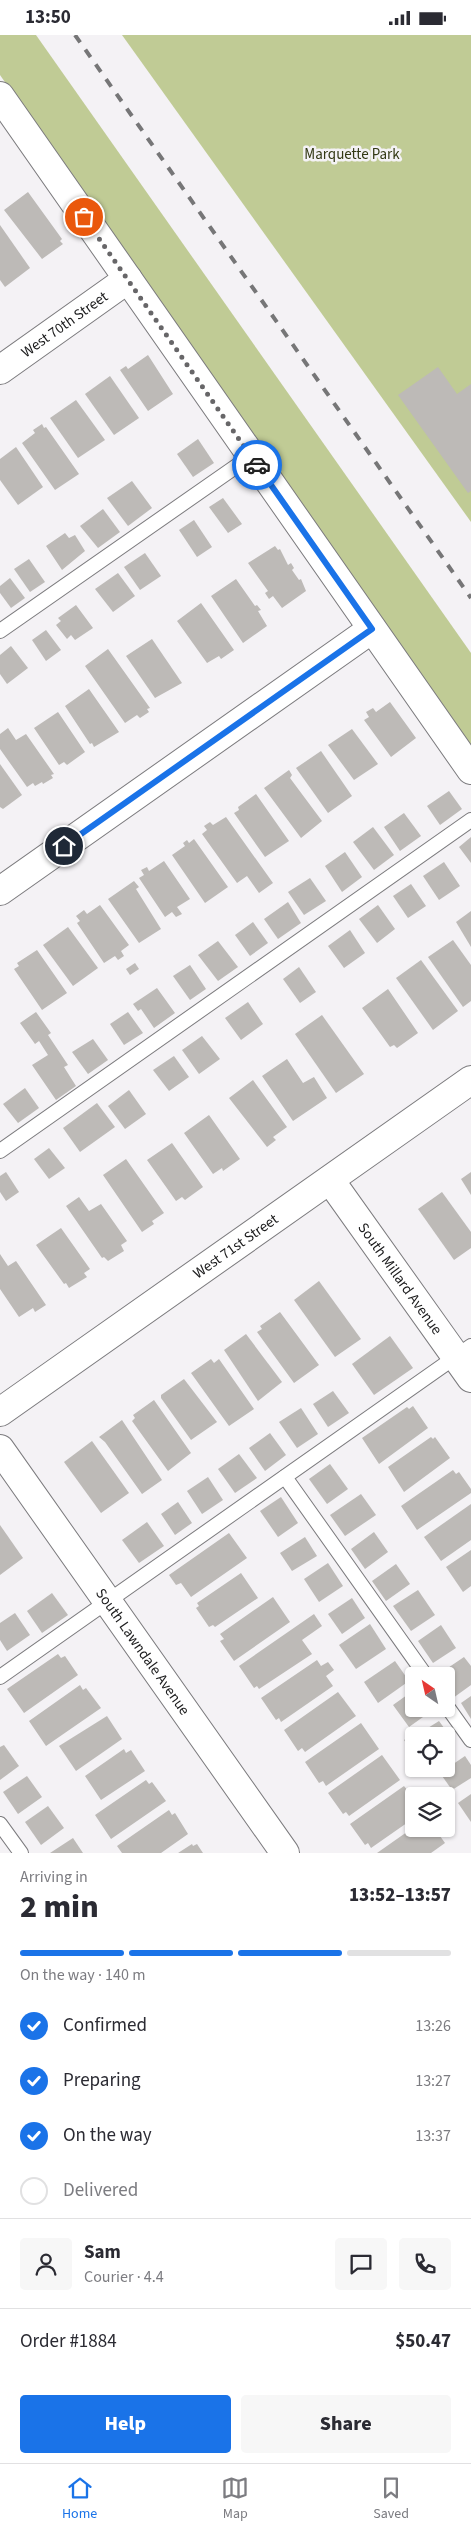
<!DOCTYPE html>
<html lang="en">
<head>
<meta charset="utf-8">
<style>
	:root { --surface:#fff; --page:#f7f7f7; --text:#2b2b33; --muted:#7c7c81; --line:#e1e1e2; --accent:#1a73e8 }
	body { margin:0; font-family:"Source Sans 3",sans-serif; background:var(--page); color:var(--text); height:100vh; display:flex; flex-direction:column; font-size:19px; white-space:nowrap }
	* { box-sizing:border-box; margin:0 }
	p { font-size:16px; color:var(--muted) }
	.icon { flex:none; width:28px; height:28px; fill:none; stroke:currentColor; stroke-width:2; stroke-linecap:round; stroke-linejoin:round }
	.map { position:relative; height:1818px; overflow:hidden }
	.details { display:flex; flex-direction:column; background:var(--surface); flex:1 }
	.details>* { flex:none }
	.needle { width:32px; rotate:326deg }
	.tools { position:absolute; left:405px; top:1632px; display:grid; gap:10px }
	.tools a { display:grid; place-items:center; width:50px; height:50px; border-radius:5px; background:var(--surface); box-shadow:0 1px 4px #0004; font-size:25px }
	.pin { position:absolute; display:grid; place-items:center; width:42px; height:42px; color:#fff; margin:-21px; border:2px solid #fff; border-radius:50%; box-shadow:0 1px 5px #0007 }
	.courier { position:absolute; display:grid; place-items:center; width:50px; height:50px; margin:-25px; border:4px solid #1a73e8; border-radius:50%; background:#fff; color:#222; box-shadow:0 1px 6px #0007 }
	.overview em { font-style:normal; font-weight:800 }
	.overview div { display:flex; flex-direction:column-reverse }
	.overview { display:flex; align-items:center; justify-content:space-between; height:85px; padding:0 20px }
	h1 { font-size:32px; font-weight:800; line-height:38px }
	.bar { display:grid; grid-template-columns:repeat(4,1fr); gap:8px 5px; align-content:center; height:60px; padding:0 20px }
	.bar i { height:6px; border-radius:4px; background:var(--line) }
	.bar .current { background:var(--accent) }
	.bar p { grid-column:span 4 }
	.line { display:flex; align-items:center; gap:12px; padding:0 20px; border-top:1px solid var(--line) }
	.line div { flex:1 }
	.round { display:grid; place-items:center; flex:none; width:52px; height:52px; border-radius:5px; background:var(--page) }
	ol { padding:0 20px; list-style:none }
	li { display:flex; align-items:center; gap:15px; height:55px }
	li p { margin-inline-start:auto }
	li .icon { padding:5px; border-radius:50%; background:var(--accent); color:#fff; stroke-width:4 }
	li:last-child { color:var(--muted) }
	li i { width:28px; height:28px; border:2px solid var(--line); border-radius:50% }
	.primary-button { display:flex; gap:10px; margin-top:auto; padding:10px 20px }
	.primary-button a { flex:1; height:58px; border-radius:5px; background:var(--accent); color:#fff; font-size:20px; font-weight:800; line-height:58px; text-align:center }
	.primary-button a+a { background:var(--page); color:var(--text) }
	.status { display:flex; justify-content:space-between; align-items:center; height:35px; padding:0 25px; background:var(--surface); direction:ltr }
	.status svg { height:14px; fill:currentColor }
	.dock { display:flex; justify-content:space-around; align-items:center; height:70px; border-top:1px solid var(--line); background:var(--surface); font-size:14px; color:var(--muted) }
	.dock a { display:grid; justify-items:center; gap:2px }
	.dock .current { color:var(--accent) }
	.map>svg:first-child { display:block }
	.green { fill:#c0cb95 }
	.building { fill:#bdbab7 }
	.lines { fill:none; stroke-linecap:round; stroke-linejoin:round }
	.lane-casing { stroke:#7c7b7e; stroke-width:16 }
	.street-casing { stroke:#7c7b7e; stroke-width:30 }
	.secondary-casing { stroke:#7c7b7e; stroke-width:30 }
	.lane { stroke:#fff; stroke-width:14 }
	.street { stroke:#fff; stroke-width:28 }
	.secondary { stroke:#fff; stroke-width:28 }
	.rail { stroke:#767677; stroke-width:4; stroke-dasharray:9 9; stroke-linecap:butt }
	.done { stroke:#676668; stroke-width:5; stroke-dasharray:0 9 }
	.route { stroke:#1a73e8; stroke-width:6 }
	.labels { text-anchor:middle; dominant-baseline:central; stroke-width:5; stroke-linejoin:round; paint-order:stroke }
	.park-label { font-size:15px; fill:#323813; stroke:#f4f2f5 }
	.street-label { font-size:15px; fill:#1b1b1c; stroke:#f4f2f5 }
</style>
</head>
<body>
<div class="status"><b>13:50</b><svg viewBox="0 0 49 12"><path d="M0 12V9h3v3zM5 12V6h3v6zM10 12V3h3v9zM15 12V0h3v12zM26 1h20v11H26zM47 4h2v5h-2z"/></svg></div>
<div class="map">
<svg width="471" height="1818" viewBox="0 0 471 1818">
	<rect width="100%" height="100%" fill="#f4f2f5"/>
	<!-- green -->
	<g class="green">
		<polygon points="0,0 36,0 471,618 471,716 0,40"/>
		<polygon points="122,0 471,0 471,487"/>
	</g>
	<!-- building -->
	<g class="building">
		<polygon points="28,157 62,204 60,206 63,209 42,224 4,175"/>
		<polygon points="0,190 30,233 5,252 0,245"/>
		<polygon points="148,320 173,359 148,376 120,335 126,331 128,334"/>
		<polygon points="438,332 457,359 471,349 471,456 468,458 398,360"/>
		<polygon points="110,341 139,383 114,400 85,359"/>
		<polygon points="76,365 105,405 78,423 50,383"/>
		<polygon points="42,389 44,393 46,392 79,439 55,455 22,408 35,398 33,395"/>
		<polygon points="198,404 214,428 193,442 177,419"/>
		<polygon points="16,412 43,452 18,470 0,445 0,424"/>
		<polygon points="132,446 152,473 128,491 107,463"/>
		<polygon points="223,463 242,489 228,498 209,472"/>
		<polygon points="103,474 120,497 98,513 80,491"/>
		<polygon points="194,485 212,512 197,522 179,495"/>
		<polygon points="65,498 69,503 75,500 85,516 62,535 46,511"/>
		<polygon points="275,511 278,515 280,514 288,530 291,528 294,533 292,535 299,545 301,544 306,556 282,573 273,561 269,564 265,558 268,556 248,528"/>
		<polygon points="145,518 161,541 140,555 124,532"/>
		<polygon points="29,524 45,547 30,557 14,534"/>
		<polygon points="118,538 135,561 113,577 95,554"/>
		<polygon points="10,543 25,563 11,573 0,558 0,551"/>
		<polygon points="236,544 255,571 257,570 261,575 258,576 267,591 243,608 211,561"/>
		<polygon points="201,568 234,615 221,624 219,621 207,628 177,586"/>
		<polygon points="76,570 93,593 75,605 71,600 67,604 56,590 61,586 58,583"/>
		<polygon points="46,595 61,615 46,626 32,605"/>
		<polygon points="152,604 182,648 155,663 126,621"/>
		<polygon points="11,611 28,633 7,649 0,639 0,620"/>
		<polygon points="108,614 150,673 147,674 149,677 140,683 137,680 125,688 85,631"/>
		<polygon points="89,654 119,697 94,712 92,708 90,709 65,671"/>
		<polygon points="390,667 416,703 391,722 364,685 369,682 366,677 373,673 376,677"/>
		<polygon points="58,677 85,717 67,730 64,727 59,730 34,693"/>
		<polygon points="8,693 16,705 26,699 54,739 51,740 53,743 43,749 42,747 35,751 33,748 27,752 0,714 0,699"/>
		<polygon points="352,694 378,729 354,745 328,710"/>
		<polygon points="321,716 352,761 328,778 296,733"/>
		<polygon points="0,729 22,760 3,774 0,772"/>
		<polygon points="289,735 292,740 290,743 322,786 301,803 264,753"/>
		<polygon points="449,756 462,774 440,790 427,771"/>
		<polygon points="256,759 289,806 265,822 234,778 239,775 238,772"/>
		<polygon points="404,778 421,801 400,816 384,792"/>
		<polygon points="226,782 273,848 259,858 247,841 237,848 202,799 207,795 204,791 210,787 213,790"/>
		<polygon points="373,792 394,820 374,835 353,807"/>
		<polygon points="471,802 471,828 459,812"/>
		<polygon points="194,804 228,852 205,868 172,820 185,811 183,808 187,805 189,808"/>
		<polygon points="345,817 362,842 342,857 325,831"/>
		<polygon points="164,826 190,864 177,872 182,879 176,882 172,877 165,882 139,843 144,840 141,835 147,832 149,836"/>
		<polygon points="444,827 460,851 439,865 423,841"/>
		<polygon points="310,843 326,866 304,880 288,857"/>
		<polygon points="134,846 139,852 136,854 161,894 139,908 108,864"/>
		<polygon points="411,849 426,871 408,883 393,861"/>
		<polygon points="288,867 301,888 278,904 264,884"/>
		<polygon points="100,870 129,910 121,916 124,921 118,925 115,921 104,928 77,888 80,886 76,881 84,875 87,879"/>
		<polygon points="378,870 395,894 377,908 359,884"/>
		<polygon points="471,876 471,912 456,887"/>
		<polygon points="253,887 268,908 250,921 235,900"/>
		<polygon points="68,892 98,933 73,951 43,910"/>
		<polygon points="350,895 365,918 344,933 328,911"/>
		<polygon points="453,905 471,930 471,966 463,972 428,922"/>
		<polygon points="218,906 238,932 218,946 198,920"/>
		<polygon points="37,915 67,958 42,975 14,934 19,931 17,928"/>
		<polygon points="421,925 458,976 433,995 396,943"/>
		<polygon points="135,928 139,934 130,940 126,934"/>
		<polygon points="190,930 206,954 190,965 173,941"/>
		<polygon points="299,932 316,957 300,968 283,944"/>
		<polygon points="157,953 175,978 154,993 141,974 138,976 133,969"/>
		<polygon points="388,954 418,998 397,1013 394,1010 390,1012 362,973"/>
		<polygon points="248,967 263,989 241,1005 225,983"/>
		<polygon points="36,977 51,998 48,1000 68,1030 64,1032 76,1051 56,1065 32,1030 48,1020 39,1006 35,1009 20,988"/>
		<polygon points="128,977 143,998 124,1010 110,989"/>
		<polygon points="322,980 364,1039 336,1058 295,999"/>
		<polygon points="202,1001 220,1024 199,1039 182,1015"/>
		<polygon points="93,1004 108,1025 88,1039 72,1017"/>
		<polygon points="174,1021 189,1042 169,1056 153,1035"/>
		<polygon points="287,1024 303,1048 314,1042 327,1063 293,1086 262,1041"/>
		<polygon points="253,1045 287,1092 273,1102 276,1105 267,1112 229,1063"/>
		<polygon points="25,1053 39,1073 18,1088 3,1069"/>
		<polygon points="129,1055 146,1079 125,1094 108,1071"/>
		<polygon points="97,1068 115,1092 80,1117 63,1093"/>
		<polygon points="209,1080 240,1124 223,1136 222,1133 213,1139 184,1098"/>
		<polygon points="172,1108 203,1152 185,1165 182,1162 176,1166 147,1125"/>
		<polygon points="49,1113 65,1133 49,1144 34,1124"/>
		<polygon points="126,1124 164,1178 152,1186 154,1189 142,1197 103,1140"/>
		<polygon points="6,1137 19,1157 6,1166 0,1157 0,1141"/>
		<polygon points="471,1137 471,1160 461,1144"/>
		<polygon points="442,1157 471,1197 471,1213 454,1225 418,1174"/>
		<polygon points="79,1162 89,1176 101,1169 127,1206 121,1210 124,1216 108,1226 104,1222 102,1223 66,1171"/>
		<polygon points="61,1193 90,1234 84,1238 87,1242 69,1253 66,1248 64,1249 36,1210"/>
		<polygon points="0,1219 8,1231 16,1226 46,1270 35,1277 33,1273 19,1282 0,1254"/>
		<polygon points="319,1246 361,1304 335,1322 294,1265"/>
		<polygon points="280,1277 319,1330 294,1348 257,1297 262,1294 260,1291"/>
		<polygon points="246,1299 282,1347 258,1366 224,1315"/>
		<polygon points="390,1301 413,1333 374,1360 352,1329"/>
		<polygon points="211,1324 214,1328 219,1324 254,1374 229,1391 191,1338"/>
		<polygon points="184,1344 217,1387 191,1405 161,1363 161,1360"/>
		<polygon points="333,1356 349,1378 328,1392 313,1369"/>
		<polygon points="154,1365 191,1418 168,1436 132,1386 135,1383 133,1380"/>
		<polygon points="413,1371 428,1393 379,1429 362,1403 407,1372 409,1374"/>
		<polygon points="301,1373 318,1399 297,1413 279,1387"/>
		<polygon points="122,1385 162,1445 142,1459 105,1407 99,1402"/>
		<polygon points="270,1398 286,1420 265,1436 249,1413"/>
		<polygon points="431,1402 433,1404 435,1402 450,1423 404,1457 388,1432"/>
		<polygon points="92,1406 129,1458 101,1478 64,1427"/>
		<polygon points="239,1419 257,1443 235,1458 218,1434"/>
		<polygon points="330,1429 348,1454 327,1469 309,1444"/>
		<polygon points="453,1435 456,1439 459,1437 471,1454 471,1458 417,1495 401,1471"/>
		<polygon points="208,1442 223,1465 202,1479 187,1456"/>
		<polygon points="361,1459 376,1480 345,1501 330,1480"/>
		<polygon points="281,1462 298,1488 278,1502 260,1476"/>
		<polygon points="178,1467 192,1488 175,1500 161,1479"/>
		<polygon points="471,1469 471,1505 441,1526 424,1502"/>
		<polygon points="147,1487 164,1511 139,1528 122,1505"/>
		<polygon points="0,1490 23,1523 0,1540"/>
		<polygon points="374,1497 388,1517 365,1534 351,1514"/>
		<polygon points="229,1498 247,1523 191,1562 181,1548 176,1550 169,1540"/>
		<polygon points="305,1502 317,1521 292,1536 280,1518"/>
		<polygon points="471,1515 471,1551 463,1557 446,1532"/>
		<polygon points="328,1528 343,1551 319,1567 304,1544"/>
		<polygon points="396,1529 410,1549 386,1566 372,1546"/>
		<polygon points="241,1538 258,1563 215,1592 213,1590 209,1592 196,1573 199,1571 197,1568"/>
		<polygon points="418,1555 435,1580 411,1596 393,1571"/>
		<polygon points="52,1558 68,1580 42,1598 27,1576"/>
		<polygon points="273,1562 290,1587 234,1626 220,1606 224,1604 220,1599"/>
		<polygon points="352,1563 365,1583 342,1599 328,1579"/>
		<polygon points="15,1578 30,1600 7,1616 0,1605 0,1588"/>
		<polygon points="314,1579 322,1591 302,1605 312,1619 259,1654 257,1651 254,1653 239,1631"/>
		<polygon points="370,1589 386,1614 356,1634 339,1610"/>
		<polygon points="441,1590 456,1613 433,1628 418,1606"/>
		<polygon points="58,1619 61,1623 65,1621 78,1640 24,1678 7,1654"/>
		<polygon points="464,1622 471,1631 471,1650 453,1663 446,1653 446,1641 436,1641"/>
		<polygon points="317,1625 321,1631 328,1627 334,1635 326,1641 333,1651 281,1687 279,1683 276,1685 261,1663"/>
		<polygon points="395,1626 409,1646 378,1668 364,1647"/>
		<polygon points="80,1650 83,1655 86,1653 101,1673 46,1711 29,1686"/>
		<polygon points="414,1655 414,1674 428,1674 430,1677 409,1692 393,1670"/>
		<polygon points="338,1657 356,1681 305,1717 302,1713 298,1716 284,1695"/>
		<polygon points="471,1661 471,1684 461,1668"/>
		<polygon points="107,1681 122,1704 76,1736 59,1711"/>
		<polygon points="439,1686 455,1708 446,1713 446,1701 415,1701"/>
		<polygon points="361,1688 379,1714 326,1751 323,1746 319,1748 305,1727"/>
		<polygon points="412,1700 414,1703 414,1719 404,1705"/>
		<polygon points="4,1710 19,1731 0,1745 0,1712"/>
		<polygon points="124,1714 126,1718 131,1715 145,1736 101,1765 85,1741"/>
		<polygon points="382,1720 400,1745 349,1781 346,1777 343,1779 328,1758"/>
		<polygon points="465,1721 471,1730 471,1743 452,1755 440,1738"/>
		<polygon points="27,1741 42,1762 18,1779 3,1757"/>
		<polygon points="146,1745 149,1749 152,1747 166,1766 111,1804 95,1780"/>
		<polygon points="404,1751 414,1764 414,1783 371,1813 368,1808 365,1810 350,1789"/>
		<polygon points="471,1759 471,1787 458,1768"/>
		<polygon points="48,1771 64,1793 41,1810 25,1787"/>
		<polygon points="169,1775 172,1780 175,1778 188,1799 161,1818 122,1818 117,1811"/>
		<polygon points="414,1792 435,1794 445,1808 431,1818 377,1818"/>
		<polygon points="73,1803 83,1818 50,1818"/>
		<polygon points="192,1809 193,1811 197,1809 203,1818 178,1818"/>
	</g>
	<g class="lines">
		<defs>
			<g id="lane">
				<polyline points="0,596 251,421"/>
				<polyline points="0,1116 471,785"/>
				<polyline points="285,1442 426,1641"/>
				<polyline points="0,1642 471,1311"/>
				<polyline points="446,1670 471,1705"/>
				<polyline points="0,1789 21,1818"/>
			</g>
			<g id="street">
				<polyline points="0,61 471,735"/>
				<path id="s1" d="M0,335L128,244"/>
				<polyline points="0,856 372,594"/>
				<path id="s2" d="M330,1145L471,1343"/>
				<path id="s3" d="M0,1414L285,1818"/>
			</g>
			<g id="secondary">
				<path id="s4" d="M0,1377L471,1045"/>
			</g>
		</defs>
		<!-- lane casing -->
		<use href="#lane" class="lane-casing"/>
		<!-- street casing -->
		<use href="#street" class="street-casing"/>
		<!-- secondary casing -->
		<use href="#secondary" class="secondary-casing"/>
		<!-- lane -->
		<use href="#lane" class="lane"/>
		<!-- street -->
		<use href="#street" class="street"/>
		<!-- secondary -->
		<use href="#secondary" class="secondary"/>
		<!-- rail -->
		<polyline class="rail" points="75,0 471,563"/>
	</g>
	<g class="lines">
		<!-- done -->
		<polyline class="done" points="84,182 257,430"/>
		<!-- route -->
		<polyline class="route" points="64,811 372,594 257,430"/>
	</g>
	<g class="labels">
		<!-- park labels -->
		<g class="park-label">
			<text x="352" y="119">Marquette Park</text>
		</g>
		<!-- street labels -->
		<g class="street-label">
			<text stroke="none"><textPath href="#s1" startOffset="79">West 70th Street</textPath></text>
			<text stroke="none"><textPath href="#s4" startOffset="288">West 71st Street</textPath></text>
			<text stroke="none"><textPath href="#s2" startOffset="121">South Millard Avenue</textPath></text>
			<text stroke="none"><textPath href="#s3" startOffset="248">South Lawndale Avenue</textPath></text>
		</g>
	</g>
</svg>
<div class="tools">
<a><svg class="needle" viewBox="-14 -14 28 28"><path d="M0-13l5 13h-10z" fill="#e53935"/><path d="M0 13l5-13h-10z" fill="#7c7c81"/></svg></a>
<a><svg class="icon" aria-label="locate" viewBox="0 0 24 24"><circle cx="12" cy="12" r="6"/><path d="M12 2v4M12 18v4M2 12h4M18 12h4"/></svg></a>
<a><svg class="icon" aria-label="layers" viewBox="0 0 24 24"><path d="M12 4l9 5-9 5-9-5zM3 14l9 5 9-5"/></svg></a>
</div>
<div class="pin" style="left:84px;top:182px;background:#ea580c"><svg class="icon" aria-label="bag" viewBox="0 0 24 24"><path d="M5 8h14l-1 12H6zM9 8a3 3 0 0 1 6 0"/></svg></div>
<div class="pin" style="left:64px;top:811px;background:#1f2937"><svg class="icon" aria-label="home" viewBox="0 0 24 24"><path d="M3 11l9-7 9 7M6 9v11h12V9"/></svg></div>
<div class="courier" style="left:257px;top:430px"><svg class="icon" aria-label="car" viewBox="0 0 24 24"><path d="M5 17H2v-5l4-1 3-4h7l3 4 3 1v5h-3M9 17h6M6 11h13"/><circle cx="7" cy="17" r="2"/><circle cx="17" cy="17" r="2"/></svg></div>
</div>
<section class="details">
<div class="overview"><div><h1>2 min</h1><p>Arriving in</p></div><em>13:52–13:57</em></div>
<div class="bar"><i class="current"></i><i class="current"></i><i class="current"></i><i></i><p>On the way · 140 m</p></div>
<ol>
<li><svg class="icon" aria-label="check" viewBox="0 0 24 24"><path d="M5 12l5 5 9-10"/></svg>Confirmed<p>13:26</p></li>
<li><svg class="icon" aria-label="check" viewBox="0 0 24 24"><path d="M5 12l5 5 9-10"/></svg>Preparing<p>13:27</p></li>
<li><svg class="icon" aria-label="check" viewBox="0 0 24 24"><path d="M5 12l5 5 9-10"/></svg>On the way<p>13:37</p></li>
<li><i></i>Delivered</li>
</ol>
<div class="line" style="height:90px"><a class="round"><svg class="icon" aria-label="person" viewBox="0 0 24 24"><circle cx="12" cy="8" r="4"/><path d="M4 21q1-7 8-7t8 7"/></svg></a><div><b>Sam</b><p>Courier · 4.4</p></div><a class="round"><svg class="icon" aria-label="chat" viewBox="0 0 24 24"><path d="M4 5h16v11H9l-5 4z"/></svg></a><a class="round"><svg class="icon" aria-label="phone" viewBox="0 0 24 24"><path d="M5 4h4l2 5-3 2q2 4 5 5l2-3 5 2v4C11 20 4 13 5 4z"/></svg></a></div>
<div class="line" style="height:65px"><div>Order #1884</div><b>$50.47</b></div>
<div class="primary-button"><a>Help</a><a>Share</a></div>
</section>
<nav class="dock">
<a class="current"><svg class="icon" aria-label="home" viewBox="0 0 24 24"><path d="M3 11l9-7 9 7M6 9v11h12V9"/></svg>Home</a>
<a><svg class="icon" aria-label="map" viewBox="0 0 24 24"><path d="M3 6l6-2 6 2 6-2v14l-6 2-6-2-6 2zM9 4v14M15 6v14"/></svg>Map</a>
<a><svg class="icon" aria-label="saved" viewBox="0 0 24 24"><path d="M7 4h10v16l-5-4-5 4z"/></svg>Saved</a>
</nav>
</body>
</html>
